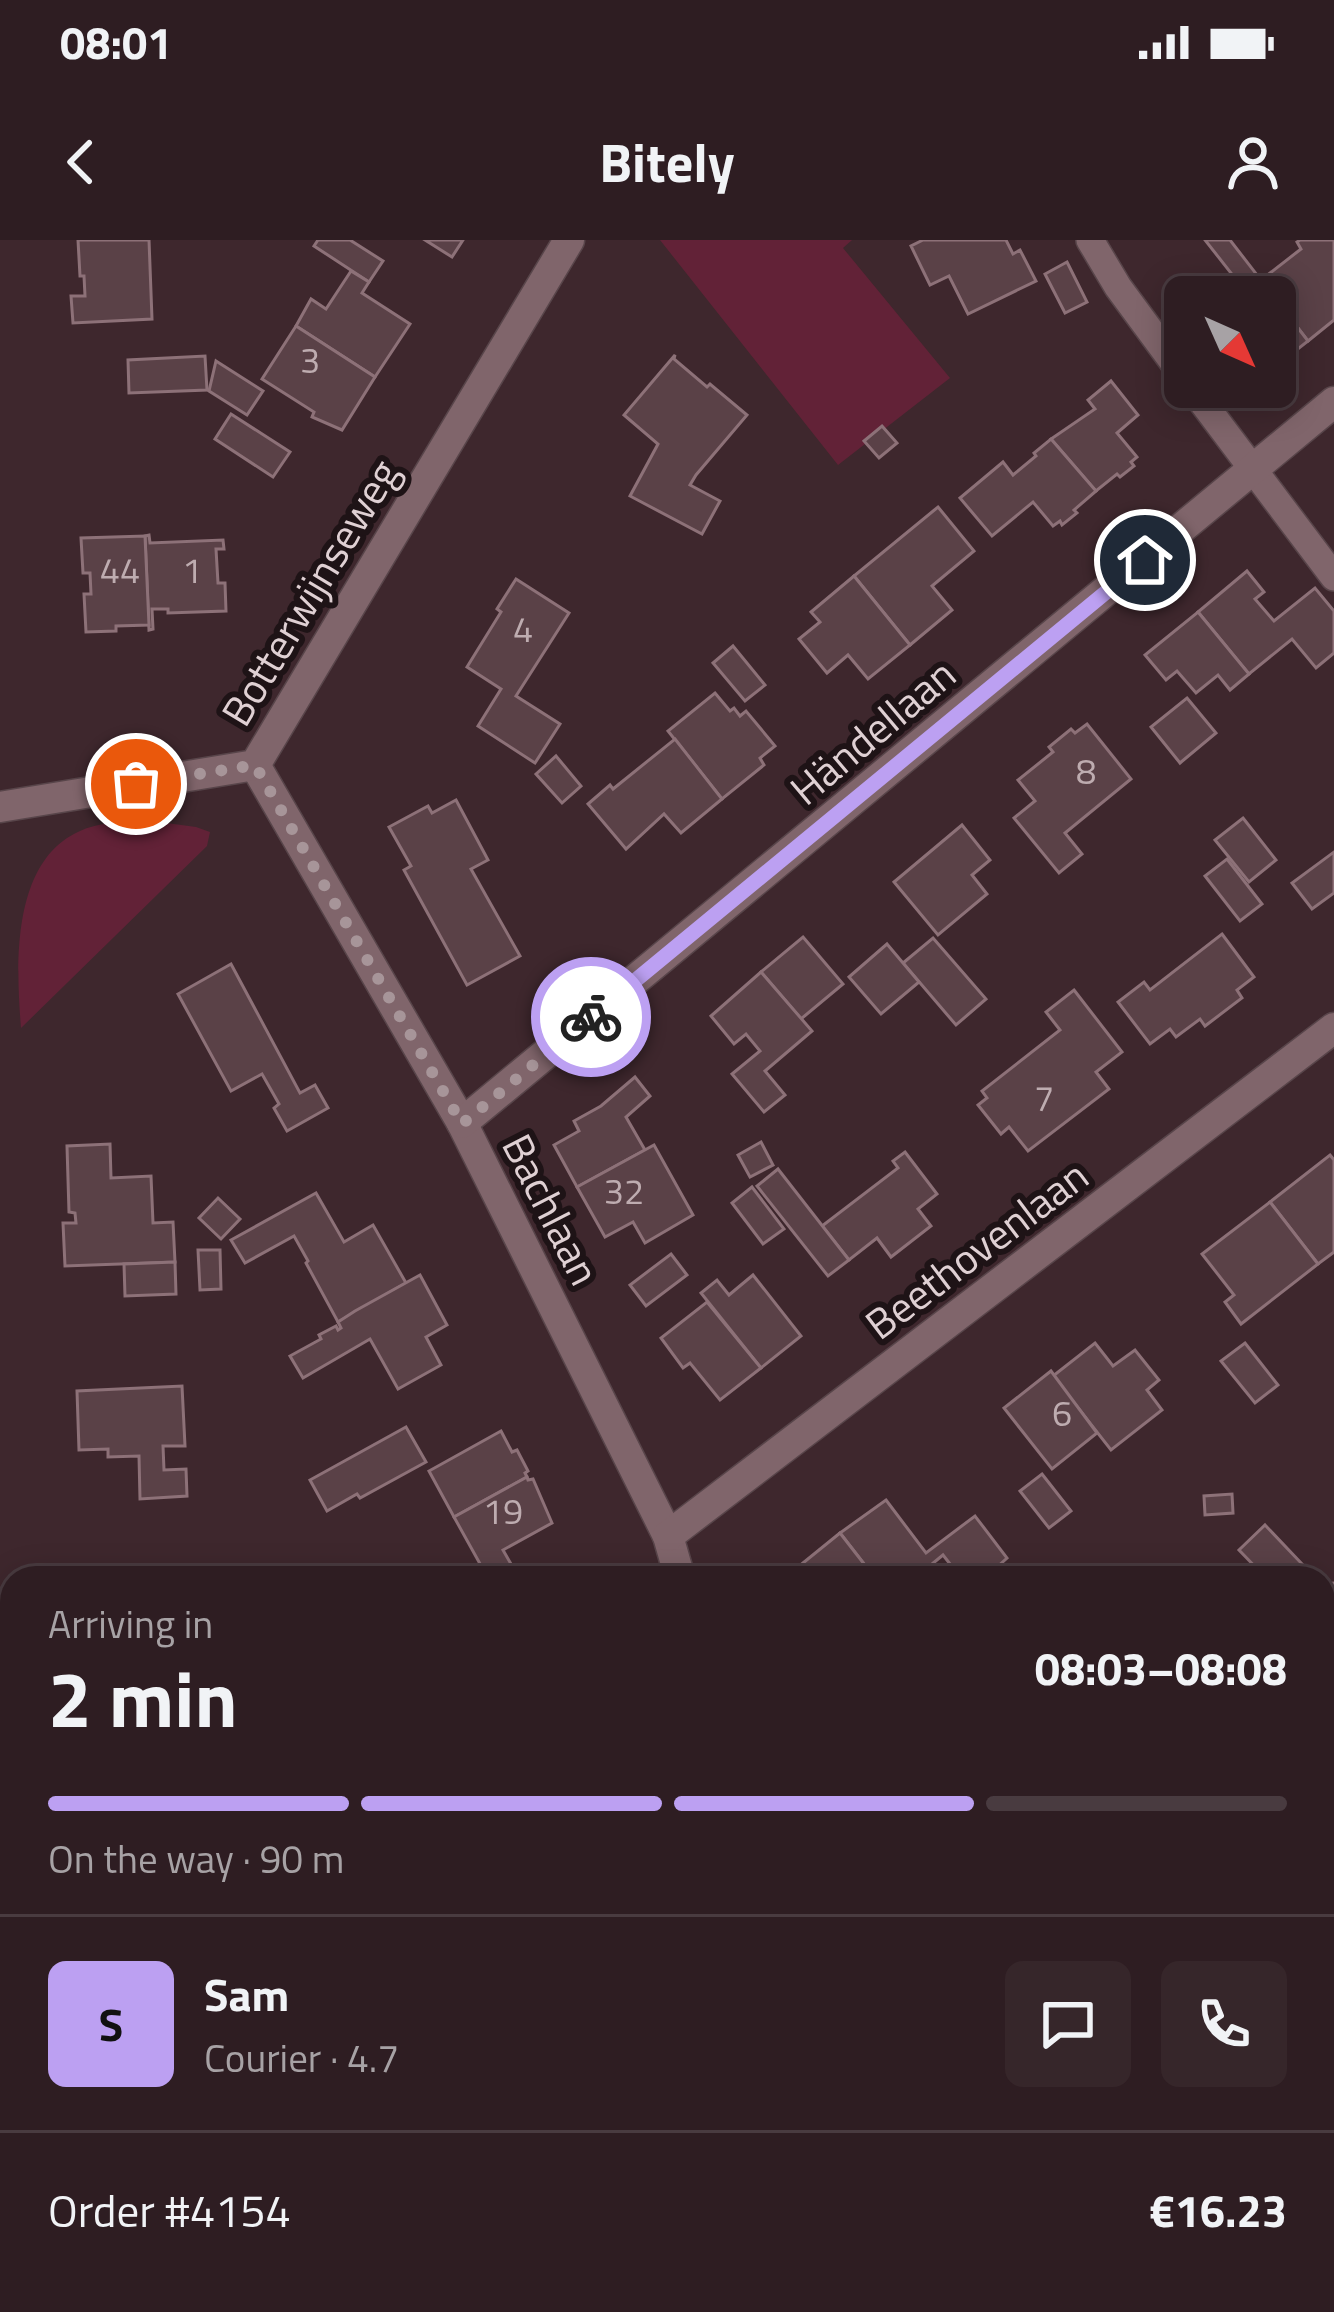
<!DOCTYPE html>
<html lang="en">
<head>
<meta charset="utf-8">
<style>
	:root { --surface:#2e1d22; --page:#36262a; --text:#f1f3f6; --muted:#a7a2a5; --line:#493b40; --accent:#bca0f2 }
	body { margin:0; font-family:"Titillium Web",sans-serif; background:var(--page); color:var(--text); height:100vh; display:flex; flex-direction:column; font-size:45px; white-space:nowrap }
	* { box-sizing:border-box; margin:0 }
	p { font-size:39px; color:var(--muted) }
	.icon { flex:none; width:66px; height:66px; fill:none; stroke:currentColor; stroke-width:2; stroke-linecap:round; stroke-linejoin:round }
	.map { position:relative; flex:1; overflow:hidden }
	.details { position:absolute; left:0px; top:1326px; width:1335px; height:747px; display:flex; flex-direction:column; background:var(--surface); border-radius:36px 36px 0 0; box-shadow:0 6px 30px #0003,0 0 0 3px var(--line) }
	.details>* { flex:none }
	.needle { width:78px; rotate:135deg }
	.buttons { position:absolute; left:1164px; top:36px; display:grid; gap:24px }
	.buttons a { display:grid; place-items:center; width:132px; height:132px; border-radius:18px; background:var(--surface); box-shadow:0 6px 30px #0003,0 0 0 3px var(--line); font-size:60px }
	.pin { position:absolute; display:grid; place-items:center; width:102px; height:102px; color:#fff; margin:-51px; border:6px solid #fff; border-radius:50%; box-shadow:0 3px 12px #0007 }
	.courier { position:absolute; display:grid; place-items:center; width:120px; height:120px; margin:-60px; border:9px solid #bca0f2; border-radius:50%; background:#fff; color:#222; box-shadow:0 3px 15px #0007 }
	.head em { font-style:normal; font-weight:700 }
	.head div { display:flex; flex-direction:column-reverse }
	.head { display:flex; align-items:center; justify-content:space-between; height:204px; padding:0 48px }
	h1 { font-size:78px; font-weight:700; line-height:90px }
	.bar { display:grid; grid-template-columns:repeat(4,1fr); gap:18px 12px; align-content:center; height:144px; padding:0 48px }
	.bar i { height:15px; border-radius:9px; background:var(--line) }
	.bar .selected { background:var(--accent) }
	.bar p { grid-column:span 4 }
	.line { display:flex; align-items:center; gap:30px; padding:0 48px; border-top:3px solid var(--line) }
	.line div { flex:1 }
	.round { display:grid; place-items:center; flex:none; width:126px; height:126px; border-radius:18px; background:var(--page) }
	.status { display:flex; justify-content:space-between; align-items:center; height:84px; padding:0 60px; background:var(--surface); direction:ltr }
	.status svg { height:33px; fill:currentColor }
	header { display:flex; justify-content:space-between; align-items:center; height:156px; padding:0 48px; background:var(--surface); font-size:54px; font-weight:700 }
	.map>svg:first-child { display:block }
	.green { fill:#622237 }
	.building { fill:#5a4147; stroke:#8d7178; stroke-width:3 }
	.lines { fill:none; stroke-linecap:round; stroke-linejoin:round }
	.service-casing { stroke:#58454a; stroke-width:30 }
	.minor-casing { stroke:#58454a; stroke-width:33 }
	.service { stroke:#80656b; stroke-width:27 }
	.minor { stroke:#80656b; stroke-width:30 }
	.done { stroke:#a79599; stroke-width:12; stroke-dasharray:0 21.6 }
	.route { stroke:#bca0f2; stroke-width:15 }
	.labels { text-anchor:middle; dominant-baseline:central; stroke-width:12; stroke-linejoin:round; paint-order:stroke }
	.number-label { font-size:36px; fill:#beacb0 }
	.street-label { font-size:42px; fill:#dfd0d3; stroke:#1e1316 }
</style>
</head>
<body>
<div class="status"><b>08:01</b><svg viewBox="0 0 49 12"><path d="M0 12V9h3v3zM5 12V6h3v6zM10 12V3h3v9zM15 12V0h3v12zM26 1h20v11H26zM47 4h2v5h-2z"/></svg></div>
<header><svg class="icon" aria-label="back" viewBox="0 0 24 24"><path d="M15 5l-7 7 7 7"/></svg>Bitely<svg class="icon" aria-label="person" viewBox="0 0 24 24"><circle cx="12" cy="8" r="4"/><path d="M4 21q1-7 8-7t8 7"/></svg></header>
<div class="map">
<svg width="1334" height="2072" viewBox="0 0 1334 2072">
	<rect width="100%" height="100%" fill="#3e272d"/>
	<!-- green -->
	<g class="green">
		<polygon points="660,0 852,0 843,8 950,138 838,225"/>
		<path d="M137,579L196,587L210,592L207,606L21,788C16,726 11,621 80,591C97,583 119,582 137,579Z"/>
	</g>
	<!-- building -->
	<g class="building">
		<polygon points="78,0 149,0 152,79 73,83 71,56 85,56 84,36 80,36"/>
		<polygon points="318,0 350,0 383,21 369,42 314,6"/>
		<polygon points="425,0 463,0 452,17"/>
		<polygon points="923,0 1006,0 1013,14 1020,10 1036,41 968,74 949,36 930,45 911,6"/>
		<polygon points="1205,0 1230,0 1274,57 1238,57 1234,52 1242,47"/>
		<polygon points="1300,0 1334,0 1334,80 1308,101 1261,40 1301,9 1297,2"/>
		<polygon points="1067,22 1087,62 1065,73 1045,34"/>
		<polygon points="351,31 369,42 362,53 410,84 375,137 296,86 311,59 326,69"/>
		<polygon points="1275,58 1308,101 1275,127"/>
		<polygon points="296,86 375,137 342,190 312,177 314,172 262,139"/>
		<polygon points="675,115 674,119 707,147 710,144 747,175 696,235 690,245 720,261 702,294 630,256 658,204 624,175"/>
		<polygon points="205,116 207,150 129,153 128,120"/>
		<polygon points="216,121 263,151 247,175 209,151"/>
		<polygon points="1111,141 1138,175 1117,193 1137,217 1131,222 1134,226 1120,237 1117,234 1096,251 1051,199 1095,169 1088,160"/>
		<polygon points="231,174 290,212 273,237 215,199"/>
		<polygon points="882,186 897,203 879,218 864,201"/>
		<polygon points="1051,199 1096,251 1074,270 1077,273 1062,285 1060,281 1053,286 1033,262 992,296 960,258 1003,222 1013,235 1036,216 1034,213"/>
		<polygon points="938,267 974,311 932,346 952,370 910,405 854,336"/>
		<polygon points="149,295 150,303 223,300 224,309 216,309 218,343 225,343 226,371 168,373 168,369 152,369 153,389 149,390 145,296"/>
		<polygon points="145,296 149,385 116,386 116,391 86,392 84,354 91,354 90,333 83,333 81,298"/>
		<polygon points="1247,331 1264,352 1255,359 1274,381 1315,348 1334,371 1334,413 1316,428 1292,399 1249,434 1198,372"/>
		<polygon points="854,336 910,405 868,439 848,415 827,433 799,399 820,382 811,372"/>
		<polygon points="516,339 569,373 516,456 560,484 535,523 478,486 501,449 467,427 501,372 497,369"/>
		<polygon points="1198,372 1249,434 1230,450 1218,435 1196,453 1177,431 1166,440 1145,415"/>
		<polygon points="733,406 765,445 745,461 713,423"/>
		<polygon points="715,453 730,471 734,468 740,476 746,471 775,506 760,518 764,525 722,559 668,491"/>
		<polygon points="1187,458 1216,493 1180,523 1151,487"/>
		<polygon points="1087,484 1131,539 1065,593 1082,614 1059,633 1014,578 1035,561 1018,540 1053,512 1049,507 1071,489 1075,493"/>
		<polygon points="675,499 722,559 681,593 664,574 626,609 588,564 610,545 613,549"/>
		<polygon points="556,516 581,546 562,563 536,534"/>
		<polygon points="456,560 488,620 471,629 520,716 467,745 404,630 411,626 389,587 428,566 432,573"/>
		<polygon points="1243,578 1276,620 1249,642 1215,600"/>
		<polygon points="962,585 990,620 972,635 987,654 938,695 894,642"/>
		<polygon points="1334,612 1334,653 1312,669 1292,643"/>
		<polygon points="1227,619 1262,664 1240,681 1205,636"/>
		<polygon points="1222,694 1254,737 1237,750 1242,758 1205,786 1200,779 1176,797 1170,789 1150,804 1118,762 1144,742 1150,750"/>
		<polygon points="803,697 843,744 801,779 761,732"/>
		<polygon points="933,698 986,759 956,785 903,723"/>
		<polygon points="887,704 919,742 881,774 849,737"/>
		<polygon points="231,724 300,853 315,845 328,868 287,891 274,868 279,864 262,834 231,851 178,754"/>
		<polygon points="761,732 812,791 765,831 785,855 764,872 732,834 760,811 746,794 734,804 711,776"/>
		<polygon points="1074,750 1122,812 1096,832 1109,849 1028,911 1009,887 1001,894 978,865 987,858 982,851 1060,790 1046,772"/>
		<polygon points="635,837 650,856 626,877 645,910 577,947 554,905 579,891 574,881 601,866"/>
		<polygon points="761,902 773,925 750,937 738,915"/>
		<polygon points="110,904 111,938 151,936 153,983 173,982 175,1022 65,1026 63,983 76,983 75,973 69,972 67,906"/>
		<polygon points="654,905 693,975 645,1003 633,982 605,997 577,947"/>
		<polygon points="905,912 937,954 918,969 931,986 891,1017 877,998 849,1020 822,986 898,928 893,921"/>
		<polygon points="1330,915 1334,920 1334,1012 1318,1024 1270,962"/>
		<polygon points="778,929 849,1020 828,1036 757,946"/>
		<polygon points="752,947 784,989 763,1004 732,963"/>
		<polygon points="316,953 344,1002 373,985 406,1043 338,1082 306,1023 308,1021 294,996 245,1023 231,1000"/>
		<polygon points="218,958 240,979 221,999 199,978"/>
		<polygon points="1270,962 1318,1024 1241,1084 1225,1062 1234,1055 1202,1014"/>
		<polygon points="198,1010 220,1010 221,1049 200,1050"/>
		<polygon points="671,1014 687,1035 646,1066 630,1045"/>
		<polygon points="175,1022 176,1054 125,1056 124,1024"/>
		<polygon points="420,1035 447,1085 426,1097 441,1125 398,1149 370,1099 303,1138 290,1116 321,1099 319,1095 336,1086 338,1090 341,1088 338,1082 355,1071"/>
		<polygon points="753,1035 801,1096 761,1128 701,1053 717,1040 729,1055"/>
		<polygon points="707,1062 761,1128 720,1160 690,1123 683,1128 661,1098"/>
		<polygon points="1095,1103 1113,1126 1135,1110 1159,1140 1147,1150 1162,1170 1111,1210 1053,1136"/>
		<polygon points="1245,1103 1278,1145 1255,1163 1221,1121"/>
		<polygon points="1051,1131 1097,1193 1052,1229 1004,1168"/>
		<polygon points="182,1146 185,1206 163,1206 164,1230 186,1229 187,1256 140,1259 139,1216 108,1217 108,1209 79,1210 77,1151"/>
		<polygon points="406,1187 426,1222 360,1258 357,1254 327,1271 310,1240"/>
		<polygon points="501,1191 512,1212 517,1210 528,1231 525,1233 527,1237 454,1277 429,1231"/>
		<polygon points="1042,1234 1071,1271 1049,1288 1020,1251"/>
		<polygon points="527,1237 528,1240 533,1239 552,1283 503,1310 519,1338 472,1338 484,1331 454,1277"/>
		<polygon points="1232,1254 1233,1273 1205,1275 1204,1256"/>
		<polygon points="886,1260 926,1313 975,1276 1007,1318 985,1338 961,1338 943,1315 915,1338 875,1338 840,1293"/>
		<polygon points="1265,1285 1303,1325 1315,1338 1266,1338 1239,1310"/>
		<polygon points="840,1293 875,1338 807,1338 798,1327"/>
		<polygon points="114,1329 114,1338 77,1338 77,1330"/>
		<polygon points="1334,1343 1334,1391 1325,1399 1323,1344"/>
		<polygon points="1329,1706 1334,1712 1334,1801 1323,1788 1323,1711"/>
		<polygon points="1323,1788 1334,1801 1334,1816 1323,1825"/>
		<polygon points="1323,1971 1334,1985 1334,1993 1323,2002"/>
		<polygon points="166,2061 257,2061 258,2065 276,2061 333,2061 336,2072 168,2072"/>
		<polygon points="628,2061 712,2061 693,2067 695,2072 632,2072"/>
		<polygon points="962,2061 1012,2061 972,2072 965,2072"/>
		<polygon points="1012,2061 1047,2061 1050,2072 972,2072"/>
		<polygon points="1243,2061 1252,2061 1263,2072 1232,2072"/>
	</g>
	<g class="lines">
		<defs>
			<g id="service">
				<polyline points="1090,0 1118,47 1185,138"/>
				<polyline points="1191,147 1334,337"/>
			</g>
			<g id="minor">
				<polyline points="255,525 462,883 668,1296 680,1338"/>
				<polyline points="0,567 255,525 569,0"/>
				<polyline points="462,883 1334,162"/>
				<polyline points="668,1296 1334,788"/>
				<polyline points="1323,1572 1334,1561"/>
				<polyline points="0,1739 12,1825"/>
				<polyline points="45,2061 46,2072"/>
				<polyline points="882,2061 886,2072"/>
				<polyline points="1146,2072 1158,2061"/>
			</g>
		</defs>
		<!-- service casing -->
		<use href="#service" class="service-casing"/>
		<!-- minor casing -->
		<use href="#minor" class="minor-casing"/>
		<!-- service -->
		<use href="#service" class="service"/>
		<!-- minor -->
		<use href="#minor" class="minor"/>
	</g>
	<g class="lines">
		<!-- done -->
		<polyline class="done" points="136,544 255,525 462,884 591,777"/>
		<!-- route -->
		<polyline class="route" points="591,777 1145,320"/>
	</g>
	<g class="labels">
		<!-- number labels -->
		<g class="number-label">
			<text x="310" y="119">3</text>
			<text x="120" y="329">44</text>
			<text x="192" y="329">1</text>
			<text x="523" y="388">4</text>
			<text x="1086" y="530">8</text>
			<text x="1044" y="857">7</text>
			<text x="624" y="950">32</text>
			<text x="1062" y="1172">6</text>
			<text x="503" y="1270">19</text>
		</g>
		<!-- street labels -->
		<g class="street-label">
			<text transform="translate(309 352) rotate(-59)">Botterwijnseweg</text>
			<text transform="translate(872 491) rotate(-40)">Händellaan</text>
			<text transform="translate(552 969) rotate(63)">Bachlaan</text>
			<text transform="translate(976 1009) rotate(-37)">Beethovenlaan</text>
		</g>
	</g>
</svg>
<div class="buttons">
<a><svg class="needle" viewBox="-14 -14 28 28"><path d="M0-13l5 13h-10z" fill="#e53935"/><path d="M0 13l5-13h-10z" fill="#a7a2a5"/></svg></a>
</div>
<div class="pin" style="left:136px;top:544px;background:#ea580c"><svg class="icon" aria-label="bag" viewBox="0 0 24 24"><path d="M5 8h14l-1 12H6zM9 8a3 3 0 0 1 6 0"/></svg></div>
<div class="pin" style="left:1145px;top:320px;background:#1f2937"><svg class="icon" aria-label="home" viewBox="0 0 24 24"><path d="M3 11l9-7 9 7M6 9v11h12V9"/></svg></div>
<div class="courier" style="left:591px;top:777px"><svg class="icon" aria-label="bike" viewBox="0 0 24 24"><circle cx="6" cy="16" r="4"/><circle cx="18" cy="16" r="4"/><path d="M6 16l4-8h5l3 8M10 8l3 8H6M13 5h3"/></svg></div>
<section class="details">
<div class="head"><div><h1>2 min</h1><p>Arriving in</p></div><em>08:03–08:08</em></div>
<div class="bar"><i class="selected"></i><i class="selected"></i><i class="selected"></i><i></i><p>On the way · 90 m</p></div>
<div class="line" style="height:216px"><b class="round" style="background:var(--accent);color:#111">S</b><div><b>Sam</b><p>Courier · 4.7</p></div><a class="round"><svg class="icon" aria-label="chat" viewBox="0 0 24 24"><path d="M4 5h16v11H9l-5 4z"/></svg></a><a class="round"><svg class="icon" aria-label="phone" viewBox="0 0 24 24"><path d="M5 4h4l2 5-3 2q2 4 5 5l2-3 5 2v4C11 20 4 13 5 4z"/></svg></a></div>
<div class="line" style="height:156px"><div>Order #4154</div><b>€16.23</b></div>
</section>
</div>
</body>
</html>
